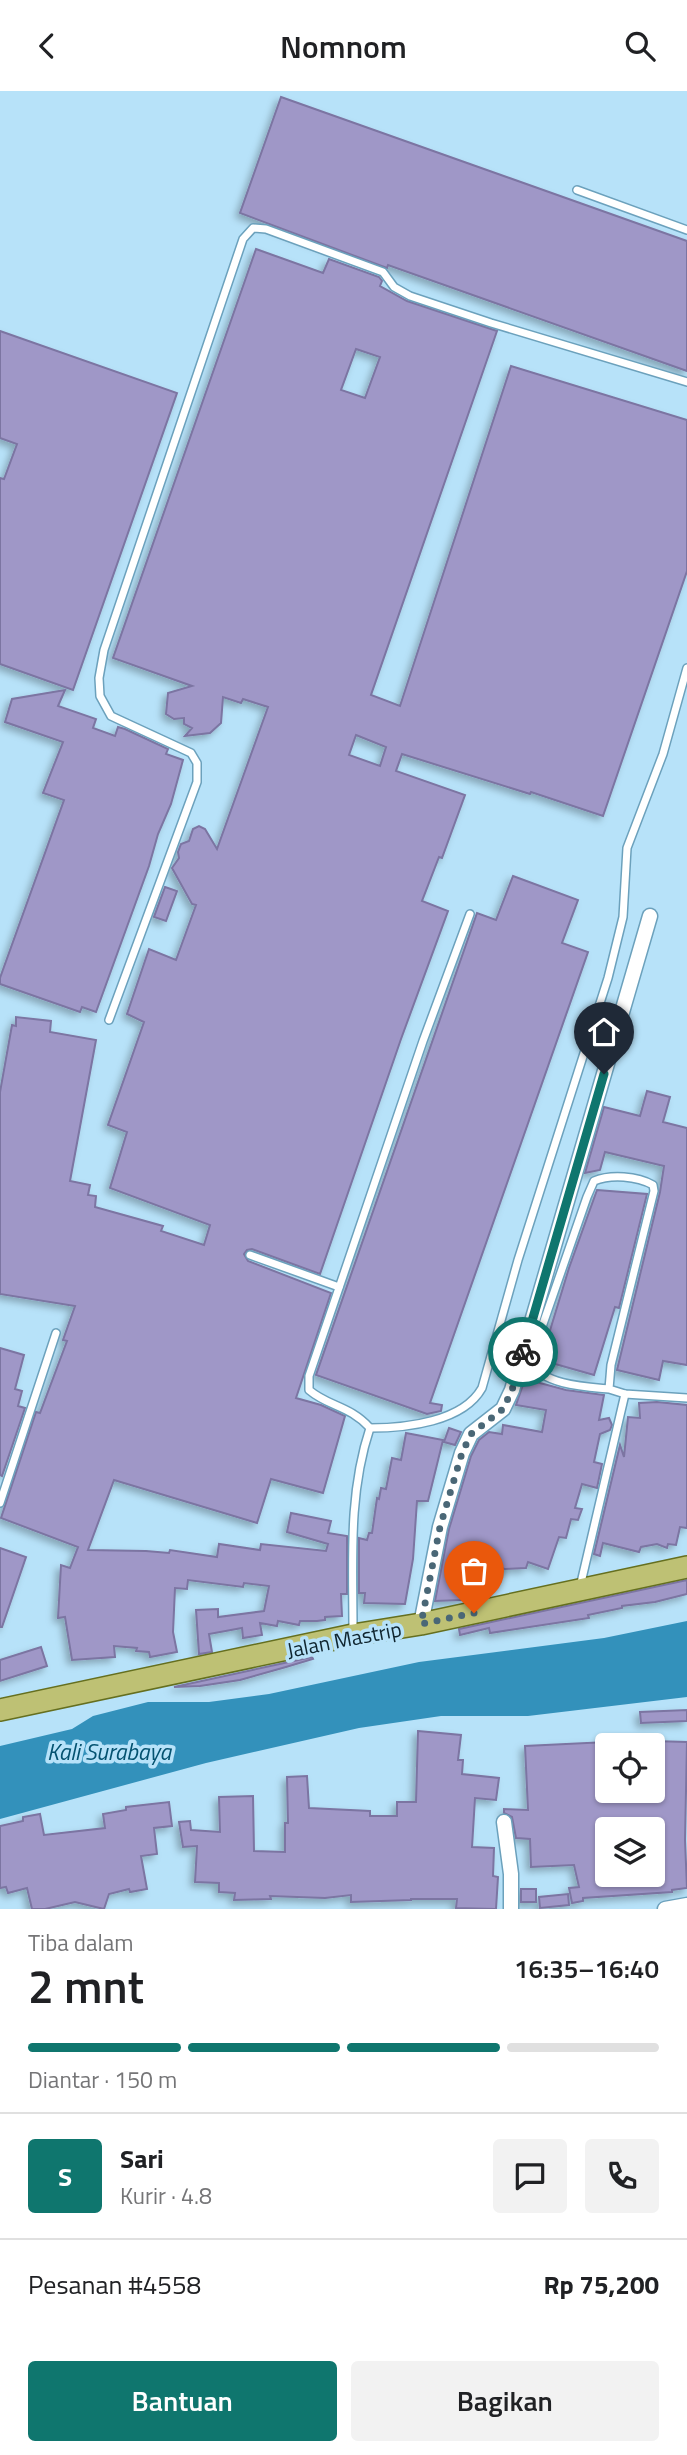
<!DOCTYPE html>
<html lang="id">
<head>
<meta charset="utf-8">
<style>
	:root { --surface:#fff; --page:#f2f2f2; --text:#202124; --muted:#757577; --line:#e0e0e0; --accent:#0f766e }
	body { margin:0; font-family:"Titillium Web",sans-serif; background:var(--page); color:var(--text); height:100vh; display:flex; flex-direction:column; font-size:26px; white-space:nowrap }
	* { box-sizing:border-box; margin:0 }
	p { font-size:23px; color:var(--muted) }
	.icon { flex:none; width:38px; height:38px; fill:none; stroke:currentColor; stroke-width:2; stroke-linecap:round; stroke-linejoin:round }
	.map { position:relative; height:1818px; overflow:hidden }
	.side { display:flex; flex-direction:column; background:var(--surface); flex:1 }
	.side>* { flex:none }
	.buttons { position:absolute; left:595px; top:1642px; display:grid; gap:14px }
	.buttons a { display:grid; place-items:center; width:70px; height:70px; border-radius:7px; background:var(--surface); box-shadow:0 2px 5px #0004; font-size:35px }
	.pin { position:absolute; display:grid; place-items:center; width:60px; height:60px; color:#fff; margin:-72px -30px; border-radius:50% 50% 50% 0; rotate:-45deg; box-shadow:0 0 7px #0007 }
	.pin .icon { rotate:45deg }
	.courier { position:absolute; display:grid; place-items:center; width:70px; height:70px; margin:-35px; border:5px solid #0f766e; border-radius:50%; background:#fff; color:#222; box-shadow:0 2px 9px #0007 }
	.headline em { font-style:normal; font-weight:600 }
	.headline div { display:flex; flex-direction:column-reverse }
	.headline { display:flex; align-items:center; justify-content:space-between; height:119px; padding:0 28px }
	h1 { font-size:46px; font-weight:600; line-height:52px }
	.bar { display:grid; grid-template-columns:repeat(4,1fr); gap:10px 7px; align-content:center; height:84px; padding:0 28px }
	.bar i { height:9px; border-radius:5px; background:var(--line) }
	.bar .on { background:var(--accent) }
	.bar p { grid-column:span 4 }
	.line { display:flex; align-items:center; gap:18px; padding:0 28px; border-top:2px solid var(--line) }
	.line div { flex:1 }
	.round { display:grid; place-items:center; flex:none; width:74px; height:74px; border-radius:7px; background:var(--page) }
	.cta { display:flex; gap:14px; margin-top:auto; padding:14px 28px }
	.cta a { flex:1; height:80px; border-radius:7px; background:var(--accent); color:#fff; font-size:28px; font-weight:600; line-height:80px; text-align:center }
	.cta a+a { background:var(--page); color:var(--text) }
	header { display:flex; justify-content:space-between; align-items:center; height:91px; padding:0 28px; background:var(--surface); font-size:32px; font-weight:600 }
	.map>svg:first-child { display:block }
	.water { fill:#3391bb }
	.building { fill:#9f97c7; stroke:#7c75a2; stroke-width:2; fill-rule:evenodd; filter:url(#shadow) }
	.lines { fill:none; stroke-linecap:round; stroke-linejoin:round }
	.service-casing { stroke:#6ca1bc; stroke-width:10 }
	.minor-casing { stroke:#6ca1bc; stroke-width:17 }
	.primary-casing { stroke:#656f1f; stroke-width:24 }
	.service { stroke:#fff; stroke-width:7 }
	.minor { stroke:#fff; stroke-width:14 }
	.primary { stroke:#bec174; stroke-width:21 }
	.done { stroke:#4a6776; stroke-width:7; stroke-dasharray:0 12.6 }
	.route { stroke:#0f766e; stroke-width:9 }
	.labels { text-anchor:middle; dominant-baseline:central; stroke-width:7; stroke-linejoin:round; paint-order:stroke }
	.street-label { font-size:21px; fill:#0f252f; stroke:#b7e2f9 }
	.water-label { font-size:23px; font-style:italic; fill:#045270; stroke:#b7e2f9 }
</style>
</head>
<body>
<header><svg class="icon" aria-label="back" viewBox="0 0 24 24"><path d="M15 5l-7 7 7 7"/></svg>Nomnom<svg class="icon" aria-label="search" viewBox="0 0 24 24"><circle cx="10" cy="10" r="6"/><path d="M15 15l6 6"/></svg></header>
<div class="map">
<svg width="687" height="1818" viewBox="0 0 687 1818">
	<defs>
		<filter id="shadow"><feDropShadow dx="-4" dy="4" stdDeviation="3.5" flood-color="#0004"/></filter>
	</defs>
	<rect width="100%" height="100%" fill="#b7e2f9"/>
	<!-- water -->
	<polygon class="water" points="687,1530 687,1606 528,1625 441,1625 359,1637 206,1672 0,1728 0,1655 72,1638 93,1625 148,1611 209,1611 269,1603 419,1571 604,1547"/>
	<!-- building -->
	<g class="building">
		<polygon points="281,6 687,150 687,280 388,174 387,177 240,122"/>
		<path d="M256,158L323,182L329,168L379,186L382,190L380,195L407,210L497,240L371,604L400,615L511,275L687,329V480L603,725L531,701L530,703L402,663L396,680L465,704L442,767L439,766L422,810L448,820L401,948L320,1183L252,1158L247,1159L244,1163L248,1170L331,1202L296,1307L321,1314L345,1325L323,1402L271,1388L257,1432L114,1389L88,1459L146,1460L169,1462L170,1459L217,1466L219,1453L260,1459L261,1453L326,1460L328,1453L287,1441L291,1422L331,1430L328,1442L347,1445V1503H341L342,1525L325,1526V1529L317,1530H300L299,1534L278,1530L277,1535L260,1532L262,1544L243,1547L242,1537L209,1543L212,1561L199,1563L196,1519L218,1518V1526L264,1520L269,1495L244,1492L243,1496L188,1489L187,1498L175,1497L173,1541L177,1561L150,1566L149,1561L136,1560L137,1557L114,1555L115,1566L72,1569L65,1526L58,1527L61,1474L70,1477L78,1456L1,1427L36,1321L40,1322L67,1250L63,1249L75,1215L0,1203V1001L12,934L16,935V926L51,930L50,941L96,949L70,1090L90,1094L88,1104L96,1105L95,1116L163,1135L161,1140L204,1154L210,1134L110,1097L127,1041L108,1034L144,931L127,923L149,858L176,869L196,814L192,813L172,777L179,767L178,761L181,753L189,750L193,738L199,735L205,738L217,758L268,616L243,608L241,612L223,606L221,632L210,642L185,645L192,637L184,633V627L174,628L166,623L168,602L192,595L113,567ZM356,258L380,266L365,307L341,299ZM356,644L386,656L380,675L349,664Z"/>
		<polygon points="0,240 177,302 73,599 0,573 0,387 4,388 17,353 0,347"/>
		<polygon points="65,599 58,615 96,628 93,637 115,645 118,636 125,638 168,658 166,663 183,669 171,713 158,743 149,775 96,921 82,916 80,921 0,893 0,887 64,709 43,702 63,651 5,631 12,608"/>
		<polygon points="513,785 578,809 562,852 588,861 430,1312 442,1314 441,1320 427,1323 316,1284 477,822 496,829"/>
		<polygon points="165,796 177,800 166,830 154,826"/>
		<polygon points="647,1000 670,1006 663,1031 687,1037 687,1274 663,1270 659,1289 617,1279 660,1101 664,1075 605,1061 600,1079 585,1082 604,1016 640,1025"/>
		<polygon points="597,1099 647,1103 619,1217 615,1216 594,1284 541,1269 569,1177"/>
		<polygon points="0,1257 24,1264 15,1298 22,1300 18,1315 25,1317 2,1385 0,1384"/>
		<polygon points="525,1288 566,1299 604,1304 599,1329 609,1327 612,1334 610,1339 600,1343 594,1371 602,1373 597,1397 582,1393 575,1417 582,1418 578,1429 571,1428 566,1447 559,1446 548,1478 528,1471 526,1477 505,1478 479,1473 478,1486 461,1486 462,1509 435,1510 449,1438 471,1365 479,1349 489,1341 502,1343 503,1334 542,1341 546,1319 516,1314"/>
		<polygon points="657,1311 687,1314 687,1437 680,1436 676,1454 668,1453 667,1457 657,1453 641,1456 639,1461 603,1452 600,1465 594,1463 620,1354 624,1366 628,1326 640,1327 639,1312"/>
		<polygon points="449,1337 461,1341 455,1354 444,1351"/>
		<polygon points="406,1342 443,1349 428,1410 417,1410 413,1468 405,1513 364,1512 365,1502 359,1502 359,1447 367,1449 369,1442 372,1442 377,1407 379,1408 381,1397 386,1398 392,1367 401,1369"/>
		<polygon points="0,1457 26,1466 2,1536 0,1536"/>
		<polygon points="687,1489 687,1503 655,1511 622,1515 622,1517 588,1524 589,1527 490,1542 489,1537 460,1544 459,1538"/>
		<polygon points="41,1556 47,1575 0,1590 0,1569"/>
		<polygon points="312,1566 313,1568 286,1576 240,1589 200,1595 174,1596"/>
		<polygon points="687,1619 687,1630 641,1632 640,1621"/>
		<polygon points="418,1640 461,1644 458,1669 463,1669 462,1683 499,1687 496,1709 475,1707 472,1756 494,1757 493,1785 498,1786 496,1818 456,1817 457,1808 411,1808 411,1809 351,1811 351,1804 325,1807 270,1805 271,1808 234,1809 235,1802 219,1801 219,1792 195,1791 197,1755 183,1756 179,1731 190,1730 191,1739 220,1741 219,1706 253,1705 254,1760 285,1761 285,1732 288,1732 287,1686 307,1685 309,1717 370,1720 370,1725 397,1725 397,1711 416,1711"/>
		<path d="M653,1650L687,1651L685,1749L687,1797L672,1799V1801L583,1807V1810L572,1812L569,1797L579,1796L574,1774L531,1776L530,1748L516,1747L512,1726L504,1722V1718L528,1719L525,1655L607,1651V1699H653ZM607,1738H653V1783L623,1787V1783H607Z"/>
		<polygon points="169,1711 172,1735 154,1737 157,1763 141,1765 147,1798 130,1801 129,1798 109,1803 104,1818 75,1811 45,1818 32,1818 27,1797 8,1802 6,1796 0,1797 0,1735 23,1730 23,1726 40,1723 44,1744 105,1737 103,1723 126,1719 126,1716"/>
		<rect x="521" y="1798" width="15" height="13"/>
		<polygon points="568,1803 569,1814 540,1817 539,1806"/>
	</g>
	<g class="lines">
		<defs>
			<g id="service">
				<polyline points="577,99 687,139"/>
				<polyline points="109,929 197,691 197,672 191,662 111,625 100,605 99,587 104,559 243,148 253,137 266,138 383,181 394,196 410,205 491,232 687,291"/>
				<polyline points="250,1164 339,1196"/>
				<path d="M609,1298C589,1296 542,1294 534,1273C533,1268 534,1261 535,1256L587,1106L594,1090C611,1083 637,1085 653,1094L654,1100L611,1274L609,1298L625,1303L687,1307"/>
				<path d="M370,1337C406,1337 463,1331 482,1297L518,1169L608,887L623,826L627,757L663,663L687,577"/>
				<polyline points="0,1412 56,1242"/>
				<polyline points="580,1496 625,1303"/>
				<path d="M353,1540C353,1471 348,1403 370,1337C349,1314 329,1316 309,1299V1285L423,950L470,823"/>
			</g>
			<g id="minor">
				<polyline points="421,1533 440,1436 462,1362 471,1343 503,1318 512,1299 650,825"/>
				<polyline points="504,1731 511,1783 511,1818"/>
				<polyline points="665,1818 687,1814"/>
			</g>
			<polyline id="primary" points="0,1619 353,1544 421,1533 687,1476"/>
		</defs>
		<!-- service casing -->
		<use href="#service" class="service-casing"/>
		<!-- minor casing -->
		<use href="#minor" class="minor-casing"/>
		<!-- primary casing -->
		<use href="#primary" class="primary-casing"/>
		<!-- service -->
		<use href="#service" class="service"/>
		<!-- minor -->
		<use href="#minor" class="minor"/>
		<!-- primary -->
		<use href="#primary" class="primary"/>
	</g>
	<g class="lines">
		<!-- done -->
		<polyline class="done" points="474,1522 421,1533 440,1436 462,1362 471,1343 503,1318 512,1299 523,1261"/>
		<!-- route -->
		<polyline class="route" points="523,1261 604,983"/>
	</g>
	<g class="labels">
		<!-- street labels -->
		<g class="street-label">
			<text transform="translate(344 1548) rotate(-11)">Jalan Mastrip</text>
		</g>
		<!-- water labels -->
		<g class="water-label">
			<text x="109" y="1660">Kali Surabaya</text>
		</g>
	</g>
</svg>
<div class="buttons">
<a><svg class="icon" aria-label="locate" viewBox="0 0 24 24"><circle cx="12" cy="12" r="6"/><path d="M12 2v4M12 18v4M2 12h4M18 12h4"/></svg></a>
<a><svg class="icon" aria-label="layers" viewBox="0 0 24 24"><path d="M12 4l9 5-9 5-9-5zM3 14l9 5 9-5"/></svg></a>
</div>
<div class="pin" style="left:474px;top:1522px;background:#ea580c"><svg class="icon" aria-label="bag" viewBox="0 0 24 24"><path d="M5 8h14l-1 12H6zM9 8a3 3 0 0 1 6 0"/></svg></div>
<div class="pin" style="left:604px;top:983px;background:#1f2937"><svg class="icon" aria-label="home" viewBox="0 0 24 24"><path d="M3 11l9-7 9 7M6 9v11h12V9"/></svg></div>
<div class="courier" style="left:523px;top:1261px"><svg class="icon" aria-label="bike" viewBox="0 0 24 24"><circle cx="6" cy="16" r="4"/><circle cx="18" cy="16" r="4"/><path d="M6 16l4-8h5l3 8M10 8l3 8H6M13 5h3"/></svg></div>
</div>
<section class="side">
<div class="headline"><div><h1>2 mnt</h1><p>Tiba dalam</p></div><em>16:35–16:40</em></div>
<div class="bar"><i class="on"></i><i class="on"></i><i class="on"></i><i></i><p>Diantar · 150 m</p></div>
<div class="line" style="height:126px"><b class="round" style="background:var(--accent);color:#fff">S</b><div><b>Sari</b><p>Kurir · 4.8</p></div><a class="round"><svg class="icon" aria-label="chat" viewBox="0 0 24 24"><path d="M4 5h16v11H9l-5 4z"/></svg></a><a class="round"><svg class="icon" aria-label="phone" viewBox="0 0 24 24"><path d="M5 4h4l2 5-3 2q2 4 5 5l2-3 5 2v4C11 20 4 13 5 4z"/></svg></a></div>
<div class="line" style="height:91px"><div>Pesanan #4558</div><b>Rp 75,200</b></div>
<div class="cta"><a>Bantuan</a><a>Bagikan</a></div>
</section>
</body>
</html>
